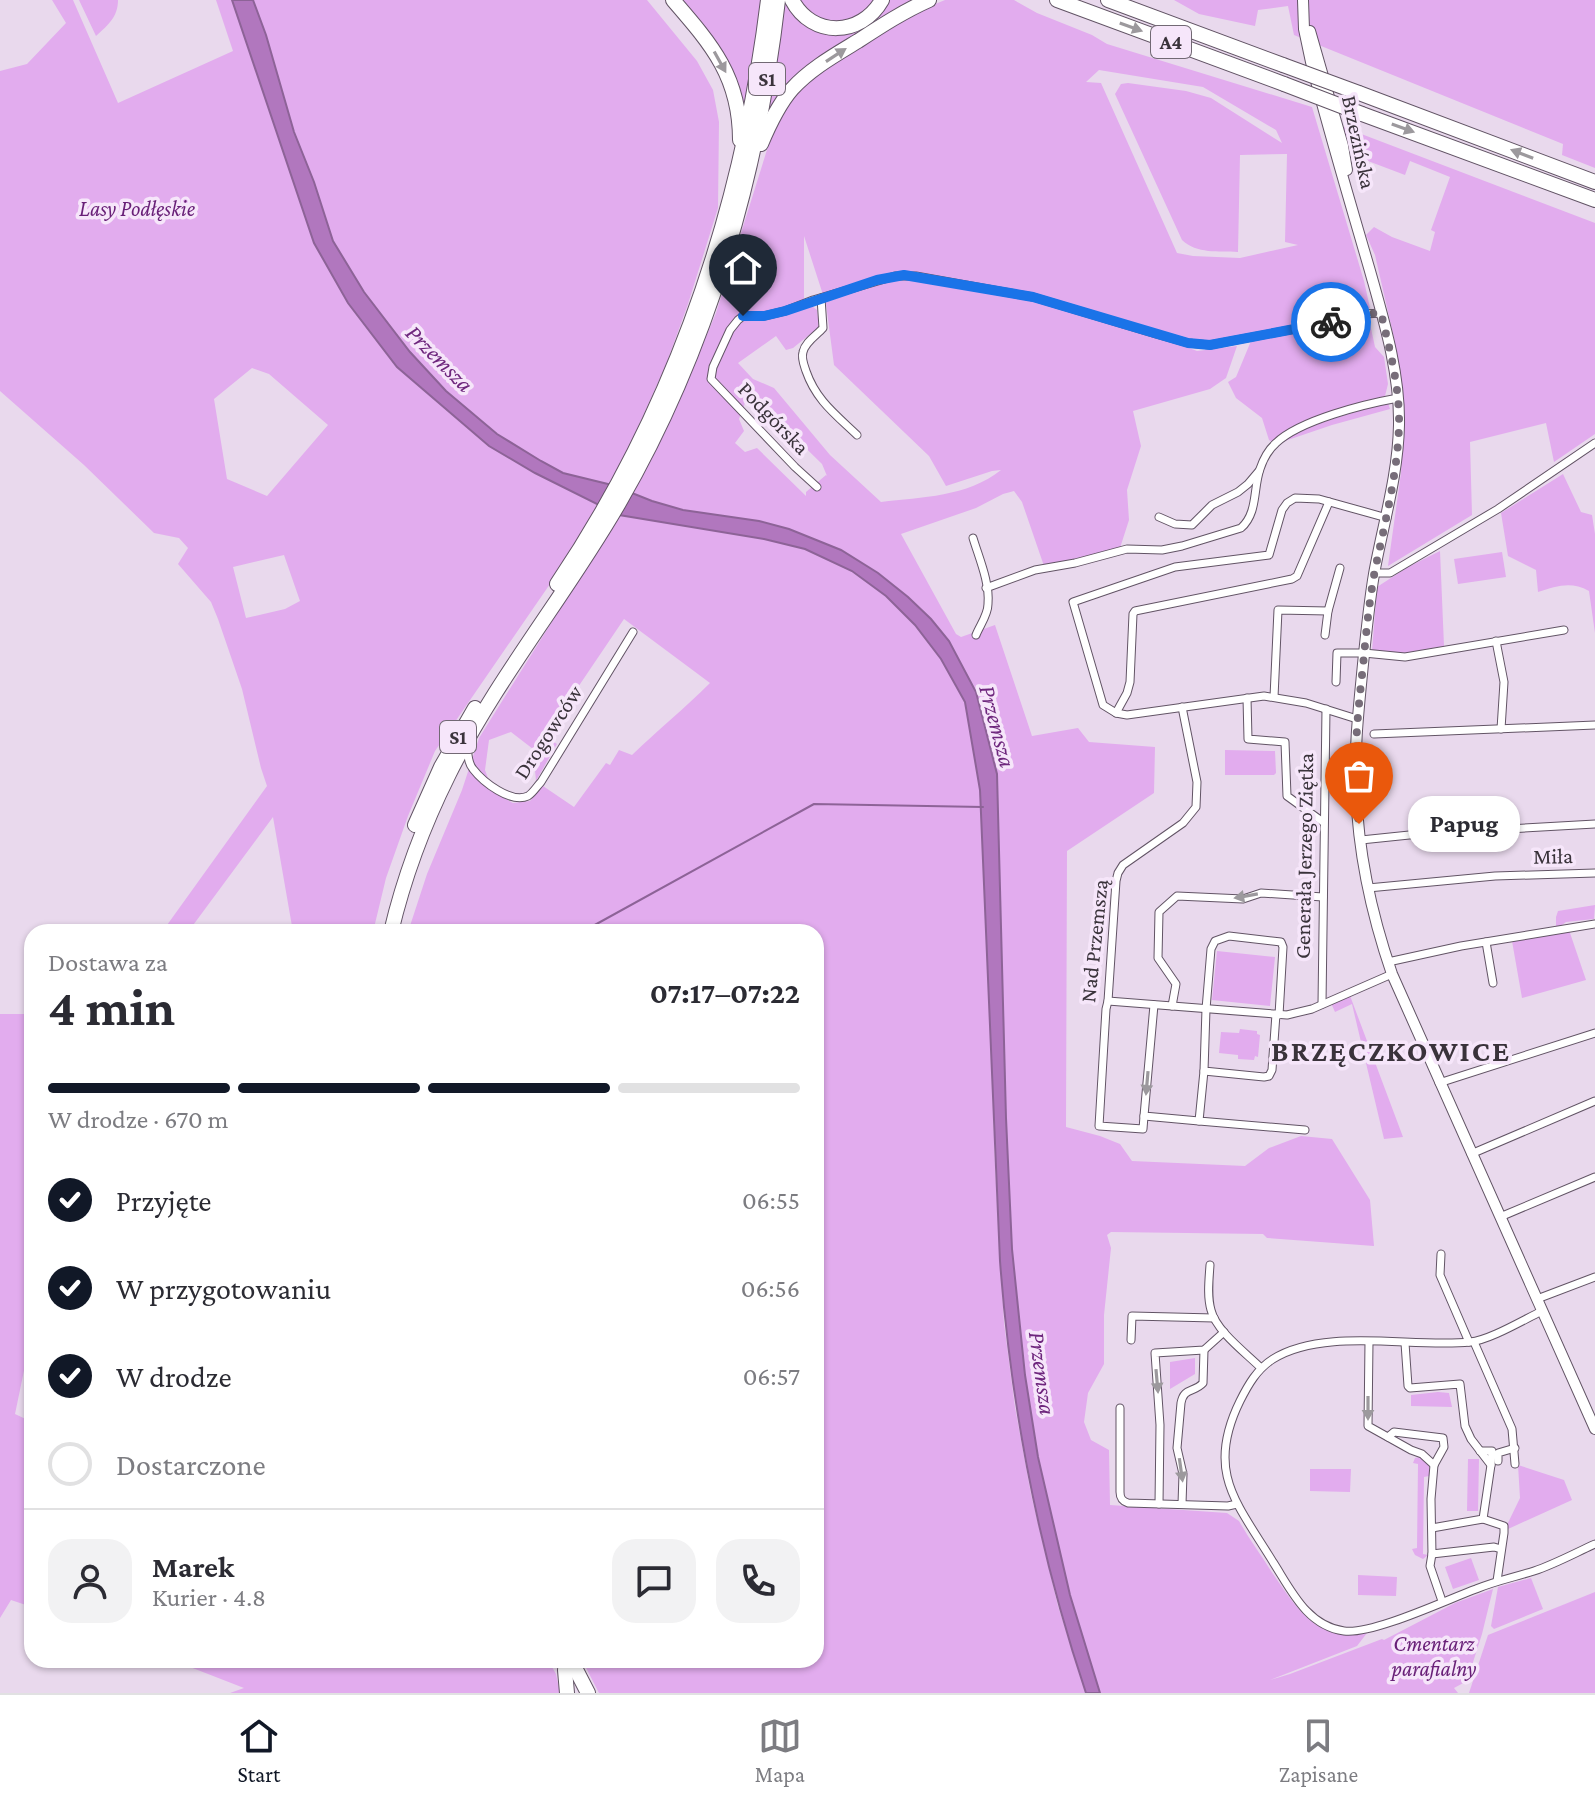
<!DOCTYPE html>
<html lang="pl">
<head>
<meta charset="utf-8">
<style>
	:root { --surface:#fff; --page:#f2f2f3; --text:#2b2b33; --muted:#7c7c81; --line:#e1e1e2; --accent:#111827 }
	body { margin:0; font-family:"Crimson Pro",serif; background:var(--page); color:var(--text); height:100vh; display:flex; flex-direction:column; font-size:30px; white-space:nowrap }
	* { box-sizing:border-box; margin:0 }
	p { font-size:26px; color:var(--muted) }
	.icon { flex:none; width:44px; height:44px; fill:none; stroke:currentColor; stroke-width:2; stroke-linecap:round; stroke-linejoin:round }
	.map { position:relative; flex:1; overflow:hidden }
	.panel { position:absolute; left:24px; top:924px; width:800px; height:744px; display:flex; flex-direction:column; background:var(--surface); border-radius:24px; box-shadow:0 2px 6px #0004 }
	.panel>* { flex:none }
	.pin { position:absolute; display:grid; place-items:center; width:68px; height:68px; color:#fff; margin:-82px -34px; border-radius:50% 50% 50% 0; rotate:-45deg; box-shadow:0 0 8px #0007 }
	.pin .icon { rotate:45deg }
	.courier { position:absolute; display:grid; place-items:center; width:80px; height:80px; margin:-40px; border:6px solid #1a73e8; border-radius:50%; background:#fff; color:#222; box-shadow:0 2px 10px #0007 }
	.bubble { position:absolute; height:56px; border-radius:24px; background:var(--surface); box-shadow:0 2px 6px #0004; font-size:26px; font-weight:700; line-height:56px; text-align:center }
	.overview em { font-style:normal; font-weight:700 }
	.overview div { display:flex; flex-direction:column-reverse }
	.overview { display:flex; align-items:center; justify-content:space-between; height:136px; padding:0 24px }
	h1 { font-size:52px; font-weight:700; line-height:60px }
	.bar { display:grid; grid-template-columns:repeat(4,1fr); gap:12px 8px; align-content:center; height:96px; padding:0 24px }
	.bar i { height:10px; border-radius:6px; background:var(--line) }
	.bar .current { background:var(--accent) }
	.bar p { grid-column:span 4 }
	.line { display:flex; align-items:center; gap:20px; padding:0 24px; border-top:2px solid var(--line) }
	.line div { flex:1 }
	.round { display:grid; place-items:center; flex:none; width:84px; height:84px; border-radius:24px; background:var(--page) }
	ol { padding:0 24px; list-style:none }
	li { display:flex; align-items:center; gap:24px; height:88px }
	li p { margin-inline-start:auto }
	li .icon { padding:8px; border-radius:50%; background:var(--accent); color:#fff; stroke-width:4 }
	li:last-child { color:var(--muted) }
	li i { width:44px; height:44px; border:4px solid var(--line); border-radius:50% }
	.tabs { display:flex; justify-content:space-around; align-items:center; height:112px; border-top:2px solid var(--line); background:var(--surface); font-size:22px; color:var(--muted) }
	.tabs a { display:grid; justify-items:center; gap:4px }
	.tabs .current { color:var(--accent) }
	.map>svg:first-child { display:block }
	.green { fill:#e2acee; fill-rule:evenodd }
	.water { fill:#b177be; stroke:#8d6397; stroke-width:2 }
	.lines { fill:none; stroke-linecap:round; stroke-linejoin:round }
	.stream { stroke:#8d6397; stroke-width:2 }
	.street-casing { stroke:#625465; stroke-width:9 }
	.secondary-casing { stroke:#625465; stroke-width:12 }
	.highway-casing { stroke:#625465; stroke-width:16 }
	.street { stroke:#fff; stroke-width:7 }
	.secondary { stroke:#fff; stroke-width:10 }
	.highway { stroke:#fff; stroke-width:14 }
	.highway-bridge-casing { stroke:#625465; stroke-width:16; stroke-linecap:butt }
	.highway-bridge { stroke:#fff; stroke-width:14 }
	.oneway { fill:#9c999d }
	.done { stroke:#776d79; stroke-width:8; stroke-dasharray:0 14.4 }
	.route { stroke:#1a73e8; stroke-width:10 }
	.labels { text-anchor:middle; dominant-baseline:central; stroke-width:7; stroke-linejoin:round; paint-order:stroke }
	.shield { fill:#f6e6fa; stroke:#726974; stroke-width:2 }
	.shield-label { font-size:20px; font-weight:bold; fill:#3a333b }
	.street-label { font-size:22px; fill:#3a333b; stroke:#f6e6fa }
	.park-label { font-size:22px; font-style:italic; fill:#681f77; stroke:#f6e6fa }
	.water-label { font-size:24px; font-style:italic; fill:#6e267d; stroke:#f6e6fa }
	.district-label { font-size:30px; font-weight:bold; letter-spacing:2px; fill:#3a333b; stroke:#f6e6fa }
</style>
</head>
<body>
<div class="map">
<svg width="1595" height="1693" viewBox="0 0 1595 1693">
	<rect width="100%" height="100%" fill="#e9d9ed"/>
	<!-- green -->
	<g class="green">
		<path d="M52,0H73L118,103L233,51L216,0H232L314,243L348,303L397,367L506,455L535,473L600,506L572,552L435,751L408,816L386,878L373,932H293L273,817L188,932H162L267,786L261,768L242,689L218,619L211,602L178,564L188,548L179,538L154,533L84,465L0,391V71L27,64L66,23ZM252,368L269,374L328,425L267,496L227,479L214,399ZM284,555L300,601L285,609L246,618L233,567Z"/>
		<path d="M79,0H118C118,17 108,25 96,36Z"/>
		<polygon points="253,0 647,0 697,61 713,90 719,122 718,208 688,304 666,365 612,485 563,473 541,461 497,434 446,391 410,352 364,292 333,241 314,182 294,132 266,35"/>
		<polygon points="677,0 762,0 742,123 740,104"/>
		<polygon points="782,0 790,0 837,31 886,0 923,0 819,63 761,140"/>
		<polygon points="794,0 881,0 861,20 824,24"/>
		<path d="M945,0H1014L1037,13L1092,35L1107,44L1312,107L1364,281L1370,308L1307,324L1212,342L1183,338L1121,322L1197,351L1237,346L1226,378L1210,389L1133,411L1141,446L1127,490L1129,520L1120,548L1044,566L1022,502L1014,491L1003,494L976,508L901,534L956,634L961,637L995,625L1032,736L1078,728L1089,742L1155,747L1154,793L1067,851L1066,1127L1100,1136L1120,1144L1132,1161L1245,1166L1269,1148L1301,1136L1332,1139L1370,1200L1374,1246L1267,1238L1263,1234L1111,1232L1107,1235L1111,1248L1104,1315V1364L1088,1393L1084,1422L1091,1440L1109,1450L1110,1505L1227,1513L1239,1521C1249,1539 1262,1556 1273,1574C1299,1611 1315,1641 1367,1633L1357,1646L1270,1680L1290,1674L1382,1639L1384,1640L1455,1603L1493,1589L1482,1634L1467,1681L1454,1688L1458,1693H1100L1070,1595L1038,1457L1021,1354L1012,1249L1006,1118L997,774L976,692L908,597L878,573L841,550L759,521L683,510L652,501L631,492L676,408L716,313L776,121L791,96L836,59L928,7ZM1099,70L1203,87L1276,130L1282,143L1211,98L1186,91L1128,83L1121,84L1115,94L1182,240C1197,254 1218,251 1238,252L1240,155L1287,154L1285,242L1298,245L1240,258L1193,256L1177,253L1101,83L1086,82ZM804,236L826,304L834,365L929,456L946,486L992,471L1001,470C967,497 922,497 881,502L830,455L774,388L753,379L738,363L776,336L786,350L793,348L819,327L817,310L804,300ZM752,398L770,413L822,464L827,476L826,475L806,492V496L757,448L745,452L735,443L744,431L739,419L745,403Z"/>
		<polygon points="1174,0 1595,0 1595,168 1562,155 1563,144 1294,35 1288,6 1258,10 1255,26 1199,14"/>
		<polygon points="1343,127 1595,223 1595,434 1554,462 1546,423 1470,442 1472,515 1388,566 1401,473 1404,405 1394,338 1375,255 1366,235 1374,227 1392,237 1430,251 1435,232 1431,230 1450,177 1410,161 1405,175 1368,161 1366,170 1355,168"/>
		<polygon points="1365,317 1369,319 1375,347 1384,357 1388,384 1385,396 1327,413 1291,427 1272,442 1269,440 1262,418 1236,398 1228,382 1236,377 1251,341"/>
		<path d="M1388,403L1390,409L1332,425L1276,444C1311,423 1349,414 1388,403Z"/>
		<path d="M1563,474L1581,512L1592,515L1595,534V633L1589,591C1571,581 1557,586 1538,592L1536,570L1508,556L1501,513Z"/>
		<path d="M619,515L764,538L805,549L852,571L886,596L915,625L941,659L965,702L980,790L987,921L995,1166L1004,1323L1015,1407L1031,1494L1058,1606L1086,1693H599L582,1660H816V932H408L427,874L462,790L479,738ZM624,619L710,683C685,708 658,730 632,755L619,750L610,765L606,763L574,807L543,786L530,801L513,803L493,792L485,770L489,740L511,732L533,749L536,781L557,744L545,736Z"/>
		<polygon points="1440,551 1444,646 1404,653 1372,651 1377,587 1408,567"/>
		<polygon points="1502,552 1506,577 1458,584 1454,559"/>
		<polygon points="1225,750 1275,751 1276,773 1274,775 1225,775"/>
		<polygon points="1595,905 1594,919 1566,922 1559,927 1556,926 1556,917 1558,911"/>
		<polygon points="1569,930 1586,980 1522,998 1512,941"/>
		<polygon points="1217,951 1275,957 1270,1006 1212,1000"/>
		<polygon points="1349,993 1403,1137 1384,1139 1352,1004 1335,1012 1331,1003"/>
		<polygon points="0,1014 32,1014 32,1332 15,1414 32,1422 32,1607 11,1600 0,1618"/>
		<polygon points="1240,1029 1257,1031 1257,1034 1260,1035 1258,1057 1255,1056 1254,1060 1238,1059 1238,1055 1219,1053 1221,1032 1239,1033"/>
		<polygon points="1195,1358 1195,1374 1170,1389 1170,1362"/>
		<polygon points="1438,1392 1449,1393 1452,1407 1411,1406 1411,1395"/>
		<polygon points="1420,1457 1429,1465 1429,1476 1424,1477 1423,1554 1428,1555 1423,1559 1415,1555 1412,1549 1417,1548 1418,1464 1413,1463 1415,1458"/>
		<polygon points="1468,1459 1479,1459 1478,1511 1467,1511"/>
		<polygon points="1518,1465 1564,1480 1572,1500 1508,1529 1506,1527 1520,1498"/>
		<polygon points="1310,1469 1351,1469 1350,1492 1310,1491"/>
		<polygon points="1471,1558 1479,1580 1453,1589 1445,1567"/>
		<polygon points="1358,1575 1397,1577 1396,1596 1358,1595"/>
		<polygon points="1531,1578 1543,1609 1494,1629 1491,1626 1498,1587"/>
		<polygon points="1595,1592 1595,1693 1469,1693 1488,1635"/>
		<polygon points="172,1660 548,1660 556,1674 560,1692 560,1693 230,1693 244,1688"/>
	</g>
	<!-- water -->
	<path class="water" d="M232,0H253L266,35L294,132L314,182L333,241L364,292L410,352L446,391L497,434L541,461L563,473L612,485L652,501L683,510L759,521L789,529L841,550L878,573L908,597L931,619L949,641L976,692L997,774L1006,1118L1012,1249L1025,1375L1038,1457L1070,1595L1100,1693H1086C1039,1553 1011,1409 1000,1261L980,790L965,702L941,659L915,625L886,596L852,571L805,549L764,539L619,515L535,473L489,446L397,367L348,303L314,243Z"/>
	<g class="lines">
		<!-- stream -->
		<polyline class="stream" points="582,932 814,804 983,807"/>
		<defs>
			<g id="street">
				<path d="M821,298L823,328C817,335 805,342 803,352C801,358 804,365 806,371C816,400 835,414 857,435"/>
				<polyline points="817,487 795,467 711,379 713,367 730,330 738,320 743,316 764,316 785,311 813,300 895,276 916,276 1033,297 1156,334 1188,343 1210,345 1321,324 1365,314 1381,313"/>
				<polyline points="1159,517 1175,524 1192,525 1212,505 1238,492 1248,484 1259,471"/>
				<path d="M973,538C979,558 990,583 988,604C988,615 980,625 976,635"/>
				<polyline points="1375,573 1390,573 1498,509 1595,443"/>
				<path d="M986,588L1035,570L1075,563L1127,549L1162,550L1182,546L1241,528C1258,513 1253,489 1260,469C1263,460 1269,449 1276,443C1300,420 1365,404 1398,398"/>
				<polyline points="1325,635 1328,611 1340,568"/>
				<polyline points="1496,641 1504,682 1501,729"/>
				<polyline points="1336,682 1337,653 1364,653 1405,657 1564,630"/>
				<polyline points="1274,697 1278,610 1328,611"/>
				<polyline points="1247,698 1248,739 1285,742 1287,796 1323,822"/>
				<polyline points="1116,713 1127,693 1130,682 1133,614 1135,611 1292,579 1297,576 1329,502"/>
				<polyline points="1357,719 1306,703 1264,696 1127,715 1116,713 1103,705 1073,602 1175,567 1269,555 1282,510 1287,503 1295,498 1319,499 1387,518"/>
				<polyline points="1374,734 1595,725"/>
				<path d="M467,744C468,752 467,762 473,769C483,782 511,804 528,796C533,793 537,786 541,782L633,632"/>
				<polyline points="1361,840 1419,834 1595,824"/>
				<polyline points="1368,888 1495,876 1595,873"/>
				<polyline points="1486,942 1493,983"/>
				<polyline points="1388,962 1461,946 1595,924"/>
				<polyline points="1108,1001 1287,1015 1312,1009 1392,974"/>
				<polyline points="1322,1004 1326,709"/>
				<polyline points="1154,1005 1144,1116 1199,1121"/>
				<polyline points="1172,1006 1176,984 1158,958 1159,912 1177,896 1243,899 1261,893 1323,897"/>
				<polyline points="1276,1014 1272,1070 1269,1076 1264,1077 1204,1071 1206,1009 1211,949 1215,941 1229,936 1281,942 1283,947 1279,1015"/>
				<polyline points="1204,1071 1199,1121 1305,1130"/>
				<polyline points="1439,1083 1595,1033"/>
				<polyline points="1144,1116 1143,1129 1099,1126 1106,1009 1108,1001 1116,881 1118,873 1123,865 1183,823 1196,807 1197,782 1182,707"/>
				<polyline points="1471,1154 1595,1101"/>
				<polyline points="1500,1217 1595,1177"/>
				<polyline points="1441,1254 1440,1275 1469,1342"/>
				<path d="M1210,1265C1209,1280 1207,1296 1211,1310C1216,1331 1246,1353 1261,1368"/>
				<polyline points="1537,1299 1595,1277"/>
				<path d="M1542,1311C1523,1320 1490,1340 1470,1342C1412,1348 1324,1327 1273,1359C1257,1369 1248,1385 1240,1401C1205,1472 1237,1503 1273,1562C1291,1590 1307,1626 1344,1631C1372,1635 1446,1600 1476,1589C1495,1581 1515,1577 1534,1571C1555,1564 1575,1553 1595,1544"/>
				<polyline points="1131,1340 1132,1316 1214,1318"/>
				<polyline points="1369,1342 1368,1426 1411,1450 1422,1454 1434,1465 1431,1499 1432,1554 1494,1547 1501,1549"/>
				<polyline points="1474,1342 1512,1429 1515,1464"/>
				<polyline points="1405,1343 1408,1386 1410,1388 1460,1384 1465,1426 1471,1439 1491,1465 1483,1519 1432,1528"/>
				<path d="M1120,1408V1492C1120,1498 1122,1501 1128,1503L1228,1506L1237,1504"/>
				<polyline points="1388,1437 1394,1432 1443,1438 1444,1447 1434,1465"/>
				<polyline points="1480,1451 1492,1451 1491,1465"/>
				<polyline points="1498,1461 1498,1453 1515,1448"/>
				<polyline points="1159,1504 1160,1425 1155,1353 1204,1350 1224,1332"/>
				<path d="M1182,1504L1183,1474L1177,1448L1181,1403C1184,1387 1194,1393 1203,1383L1204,1350"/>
				<polyline points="1483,1519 1504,1526 1504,1533 1497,1581"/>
				<polyline points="1432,1554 1430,1566 1442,1601"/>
			</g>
			<g id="secondary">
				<path d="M1303,0L1304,29L1311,62C1329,132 1350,202 1370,271C1384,321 1400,373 1399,425C1398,476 1383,524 1374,574C1369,604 1366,634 1363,664C1359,706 1354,748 1356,790C1358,851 1372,916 1392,974L1595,1429"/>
				<polyline points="1310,31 1343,146 1347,170"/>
			</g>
			<g id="highway">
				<path d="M673,0C712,45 740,77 740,140"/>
				<path d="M792,0C812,38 861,37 882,0"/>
				<polyline points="1057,0 1284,84"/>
				<polyline points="1108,0 1283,65"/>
				<polyline points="1359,93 1595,182"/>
				<polyline points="1362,114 1595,200"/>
				<path d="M761,144C769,125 778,105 792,89C810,69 835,55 858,41C881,26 904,11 929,0"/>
				<path d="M557,584C676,407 742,211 768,0"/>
				<polyline points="415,825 441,767 475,708"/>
				<path d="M391,932C404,877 424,824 449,774C497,678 566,595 619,503C708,349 758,175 778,0"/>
				<polyline points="571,1660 588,1693"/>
				<polyline points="565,1670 567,1693"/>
			</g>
		</defs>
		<!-- street casing -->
		<use href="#street" class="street-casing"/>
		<!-- secondary casing -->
		<use href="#secondary" class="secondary-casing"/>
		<!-- highway casing -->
		<use href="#highway" class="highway-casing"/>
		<!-- street -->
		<use href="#street" class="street"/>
		<!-- secondary -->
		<use href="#secondary" class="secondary"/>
		<!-- highway -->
		<use href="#highway" class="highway"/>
		<defs>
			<g id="highway-bridge">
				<polyline points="1283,65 1359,93"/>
				<polyline points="1284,84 1362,114"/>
			</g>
		</defs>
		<!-- highway-bridge casing -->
		<use href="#highway-bridge" class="highway-bridge-casing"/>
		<!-- highway-bridge -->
		<use href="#highway-bridge" class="highway-bridge"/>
	</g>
	<!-- one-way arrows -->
	<defs><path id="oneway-solid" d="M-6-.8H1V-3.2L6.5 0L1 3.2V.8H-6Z" transform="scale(2)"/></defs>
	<g class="oneway">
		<use href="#oneway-solid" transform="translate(1131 27) rotate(20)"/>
		<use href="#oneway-solid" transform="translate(836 55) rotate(-33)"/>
		<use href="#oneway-solid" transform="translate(720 62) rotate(61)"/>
		<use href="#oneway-solid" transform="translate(1403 128) rotate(20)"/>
		<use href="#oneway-solid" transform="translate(1522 154) rotate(-159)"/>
		<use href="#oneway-solid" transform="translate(1246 896) rotate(170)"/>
		<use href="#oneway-solid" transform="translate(1147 1083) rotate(95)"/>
		<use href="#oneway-solid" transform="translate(1157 1381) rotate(85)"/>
		<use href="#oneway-solid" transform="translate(1368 1408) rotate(90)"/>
		<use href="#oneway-solid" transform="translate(1181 1470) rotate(82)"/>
	</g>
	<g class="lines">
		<!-- done -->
		<path class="done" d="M1331,322L1365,314L1381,313C1390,351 1400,388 1399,427C1397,476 1385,522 1375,570C1369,602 1366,634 1363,666C1357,719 1352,771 1359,824"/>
		<!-- route -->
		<polyline class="route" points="743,316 764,316 785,311 877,280 904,275 1033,297 1188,343 1210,345 1331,322"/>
	</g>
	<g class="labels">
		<!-- shield labels -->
		<g class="shield">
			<rect x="1151" y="26" width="40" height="32" rx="6"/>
			<rect x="749" y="63" width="36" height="32" rx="6"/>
			<rect x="440" y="721" width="36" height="32" rx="6"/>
		</g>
		<g class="shield-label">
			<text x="1171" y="42">A4</text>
			<text x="767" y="79">S1</text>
			<text x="458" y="737">S1</text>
		</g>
		<!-- street labels -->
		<g class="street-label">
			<text transform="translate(1359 142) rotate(78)">Brzezińska</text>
			<text transform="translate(774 418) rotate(46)">Podgórska</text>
			<text transform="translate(548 732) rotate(-57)">Drogowców</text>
			<text transform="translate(1304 856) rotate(-89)">Generała Jerzego Ziętka</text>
			<text transform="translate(1553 856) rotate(-1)">Miła</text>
			<text transform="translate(1094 941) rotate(-84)">Nad Przemszą</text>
		</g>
		<!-- park labels -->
		<g class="park-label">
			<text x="137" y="208">Lasy Podłęskie</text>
			<text x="1434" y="1643">Cmentarz<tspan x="1434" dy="25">parafialny</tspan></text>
		</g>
		<!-- water labels -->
		<g class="water-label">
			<text transform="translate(440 358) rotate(45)">Przemsza</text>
			<text transform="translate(998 726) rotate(75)">Przemsza</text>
			<text transform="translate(1043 1373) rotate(82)">Przemsza</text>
		</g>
		<!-- district labels -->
		<g class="district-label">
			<text x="1391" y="1050">BRZĘCZKOWICE</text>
		</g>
	</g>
</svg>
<div class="pin" style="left:1359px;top:824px;background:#ea580c"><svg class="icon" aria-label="bag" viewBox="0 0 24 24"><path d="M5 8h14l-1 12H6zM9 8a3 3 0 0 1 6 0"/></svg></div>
<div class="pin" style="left:743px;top:316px;background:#1f2937"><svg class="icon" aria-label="home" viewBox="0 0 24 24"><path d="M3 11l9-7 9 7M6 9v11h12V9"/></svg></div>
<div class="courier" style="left:1331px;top:322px"><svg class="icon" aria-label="bike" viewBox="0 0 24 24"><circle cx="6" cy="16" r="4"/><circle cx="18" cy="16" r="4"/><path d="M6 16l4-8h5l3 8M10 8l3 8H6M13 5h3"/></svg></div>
<div class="bubble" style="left:1408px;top:796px;width:112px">Papug</div>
<section class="panel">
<div class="overview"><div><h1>4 min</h1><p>Dostawa za</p></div><em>07:17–07:22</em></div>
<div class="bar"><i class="current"></i><i class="current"></i><i class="current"></i><i></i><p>W drodze · 670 m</p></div>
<ol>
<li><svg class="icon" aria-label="check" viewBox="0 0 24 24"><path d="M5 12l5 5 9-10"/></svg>Przyjęte<p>06:55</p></li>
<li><svg class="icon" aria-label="check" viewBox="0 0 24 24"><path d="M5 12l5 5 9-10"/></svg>W przygotowaniu<p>06:56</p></li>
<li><svg class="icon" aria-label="check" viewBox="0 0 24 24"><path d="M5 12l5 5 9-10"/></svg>W drodze<p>06:57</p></li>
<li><i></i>Dostarczone</li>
</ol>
<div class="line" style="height:144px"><a class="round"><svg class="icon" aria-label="person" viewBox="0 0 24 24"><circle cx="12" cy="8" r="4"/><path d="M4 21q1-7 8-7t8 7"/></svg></a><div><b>Marek</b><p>Kurier · 4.8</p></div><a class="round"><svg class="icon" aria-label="chat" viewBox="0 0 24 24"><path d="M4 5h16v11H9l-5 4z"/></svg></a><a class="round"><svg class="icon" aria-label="phone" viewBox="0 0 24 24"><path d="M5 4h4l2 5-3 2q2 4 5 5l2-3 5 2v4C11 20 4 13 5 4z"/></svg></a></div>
</section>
</div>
<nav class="tabs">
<a class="current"><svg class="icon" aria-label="home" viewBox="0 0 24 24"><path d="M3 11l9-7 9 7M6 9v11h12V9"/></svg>Start</a>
<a><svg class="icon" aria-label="map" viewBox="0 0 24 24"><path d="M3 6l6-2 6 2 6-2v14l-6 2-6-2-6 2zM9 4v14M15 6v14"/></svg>Mapa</a>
<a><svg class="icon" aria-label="saved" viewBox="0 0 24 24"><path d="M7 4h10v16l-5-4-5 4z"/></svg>Zapisane</a>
</nav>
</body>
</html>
